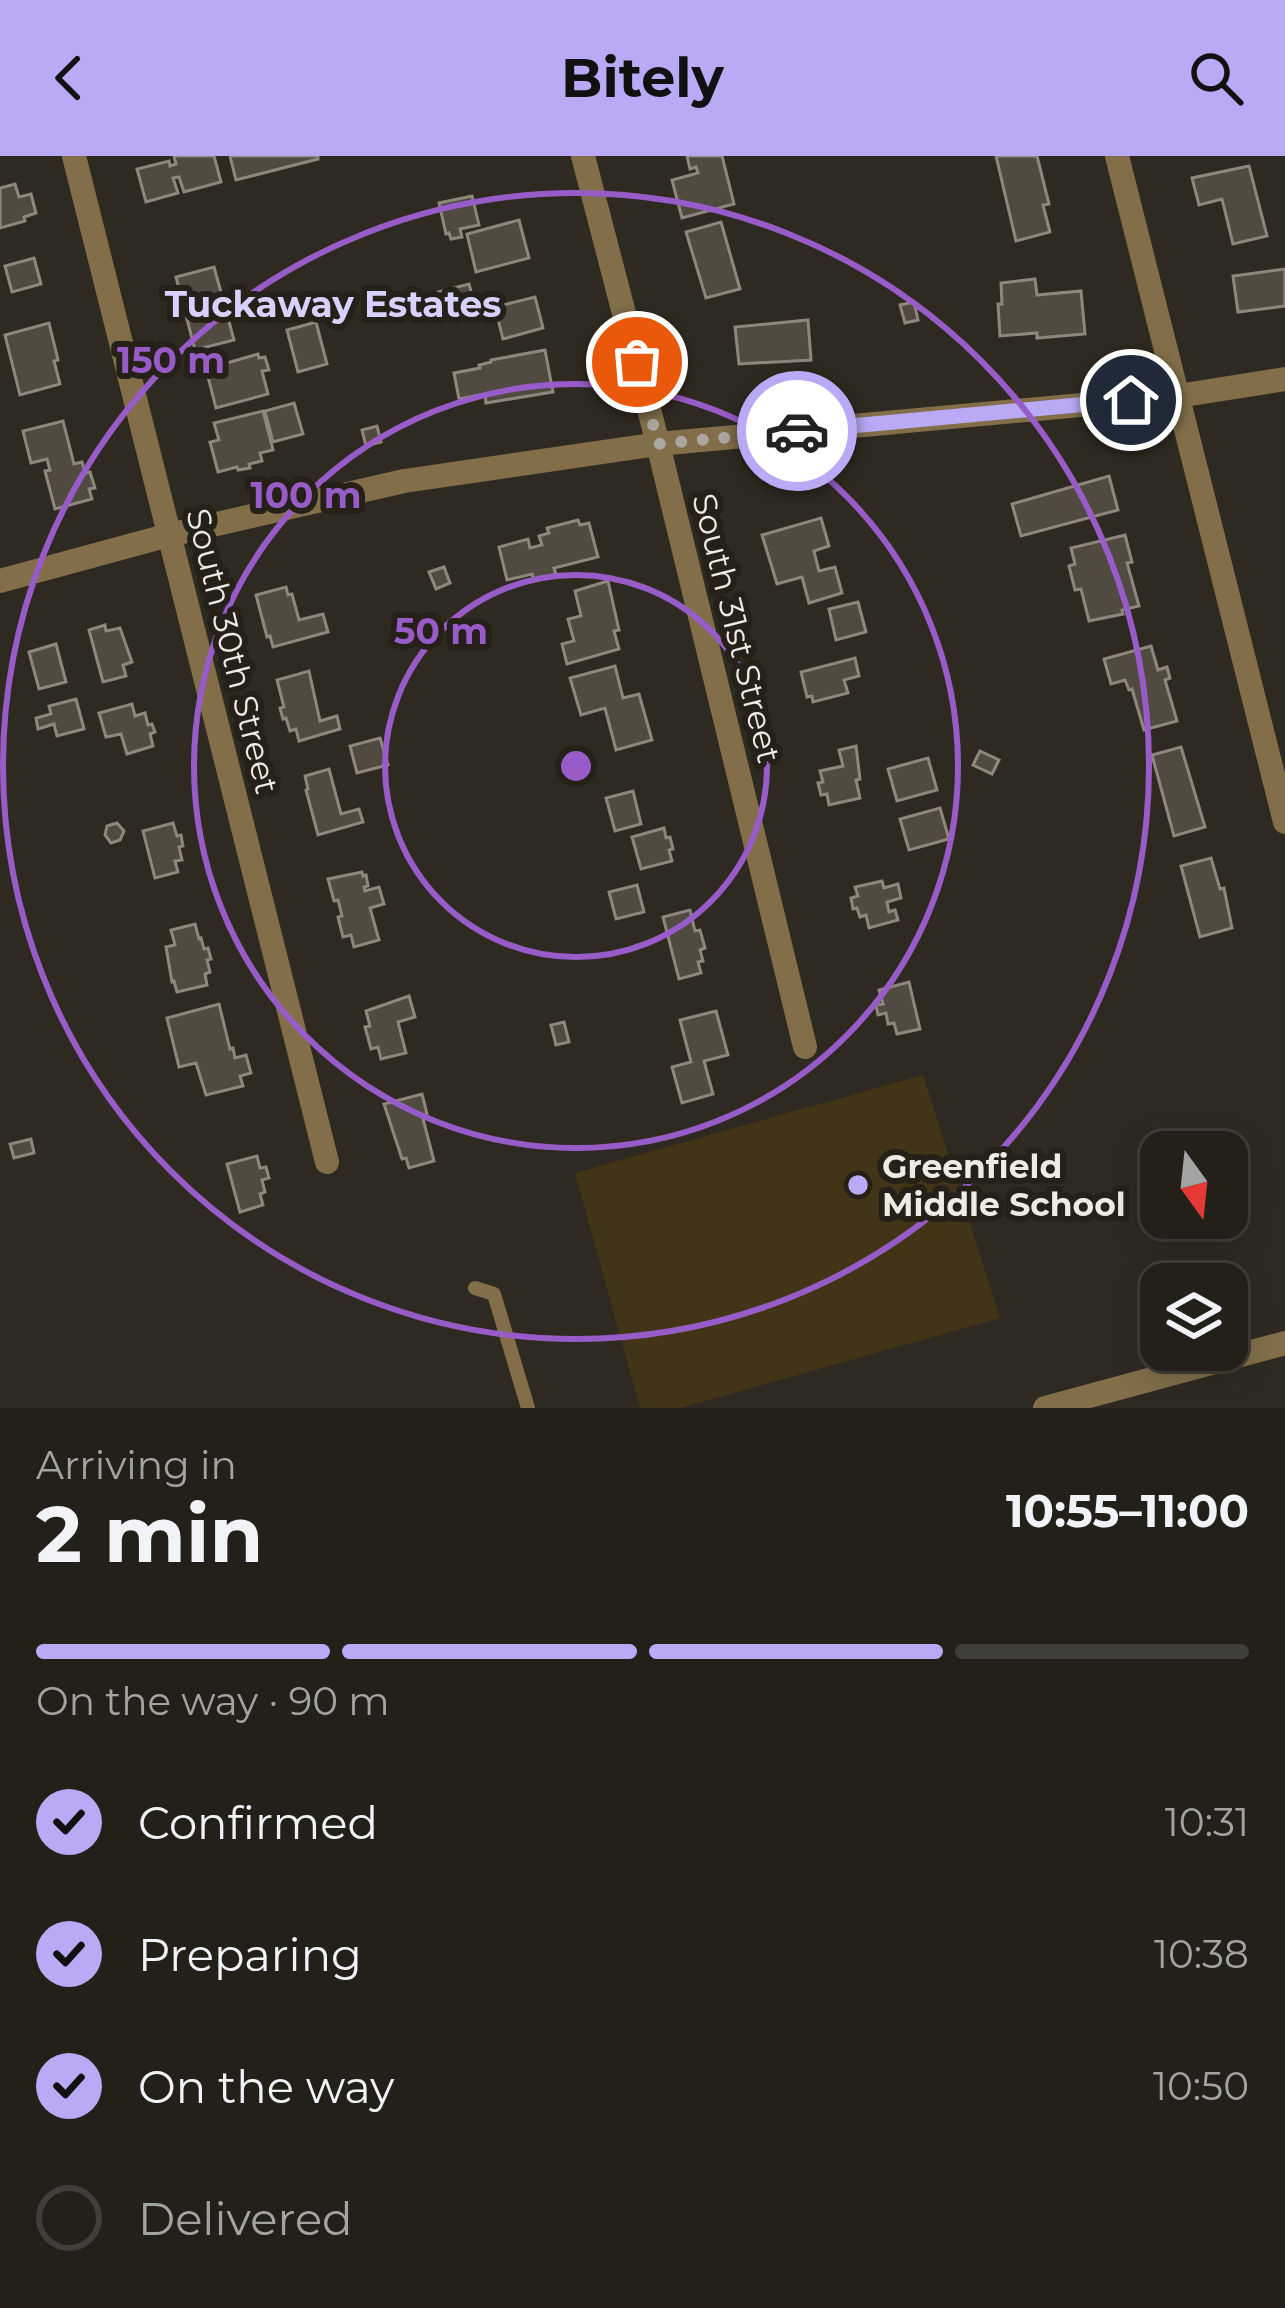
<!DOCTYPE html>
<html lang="en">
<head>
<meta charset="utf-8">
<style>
	:root { --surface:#232019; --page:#2b2822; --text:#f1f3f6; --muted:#a3a3a2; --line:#403e38; --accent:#baaaf6 }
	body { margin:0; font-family:Montserrat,sans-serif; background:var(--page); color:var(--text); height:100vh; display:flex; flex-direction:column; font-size:45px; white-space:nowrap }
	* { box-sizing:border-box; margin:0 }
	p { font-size:39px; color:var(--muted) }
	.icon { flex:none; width:66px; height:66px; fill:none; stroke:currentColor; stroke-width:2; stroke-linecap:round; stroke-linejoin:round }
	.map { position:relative; height:1252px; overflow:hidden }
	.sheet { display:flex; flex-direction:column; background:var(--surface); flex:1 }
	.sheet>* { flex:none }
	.needle { width:78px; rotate:165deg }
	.fabs { position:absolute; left:1140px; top:975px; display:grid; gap:24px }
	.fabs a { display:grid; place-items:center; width:108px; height:108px; border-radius:24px; background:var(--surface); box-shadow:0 6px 30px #0003,0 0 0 3px var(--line); font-size:60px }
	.pin { position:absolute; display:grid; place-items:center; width:102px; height:102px; color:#fff; margin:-51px; border:6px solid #fff; border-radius:50%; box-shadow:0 3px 12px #0007 }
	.courier { position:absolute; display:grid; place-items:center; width:120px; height:120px; margin:-60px; border:9px solid #baaaf6; border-radius:50%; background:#fff; color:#222; box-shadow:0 3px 15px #0007 }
	.overview em { font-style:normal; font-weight:700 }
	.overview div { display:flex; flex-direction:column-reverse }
	.overview { display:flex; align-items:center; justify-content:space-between; height:204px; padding:0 36px }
	h1 { font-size:78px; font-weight:700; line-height:90px }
	.bar { display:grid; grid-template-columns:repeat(4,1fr); gap:18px 12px; align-content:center; height:144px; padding:0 36px }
	.bar i { height:15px; border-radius:9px; background:var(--line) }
	.bar .current { background:var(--accent) }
	.bar p { grid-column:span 4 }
	ol { padding:0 36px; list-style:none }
	li { display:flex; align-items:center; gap:36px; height:132px }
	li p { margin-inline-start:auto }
	li .icon { padding:12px; border-radius:50%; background:var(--accent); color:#111; stroke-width:4 }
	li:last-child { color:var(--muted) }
	li i { width:66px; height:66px; border:6px solid var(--line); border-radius:50% }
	header { display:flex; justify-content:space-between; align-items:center; height:156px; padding:0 36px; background:var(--accent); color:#111; font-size:54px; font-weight:700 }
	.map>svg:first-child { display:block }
	.green { fill:#423417 }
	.building { fill:#504a41; stroke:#8d877c; stroke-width:3 }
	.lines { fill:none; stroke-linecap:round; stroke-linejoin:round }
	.lane { stroke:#826f4a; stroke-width:14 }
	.street { stroke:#826f4a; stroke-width:24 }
	.done { stroke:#aba7a0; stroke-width:12; stroke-dasharray:0 21.6 }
	.route { stroke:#baaaf6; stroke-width:15 }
	.ring { fill:none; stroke:#985cc8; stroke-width:6 }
	.poi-dot { fill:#baaaf6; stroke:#252118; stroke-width:4.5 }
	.labels { text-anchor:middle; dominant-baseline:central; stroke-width:12; stroke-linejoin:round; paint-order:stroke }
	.street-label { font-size:33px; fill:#eeebe5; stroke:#252118 }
	.poi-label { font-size:33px; font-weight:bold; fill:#eeebe5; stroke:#252118; text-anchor:start }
	.neighbourhood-label { font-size:36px; font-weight:bold; fill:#d9d1fd; stroke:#252118 }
	.centre { fill:#985cc8; stroke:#252118; stroke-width:6 }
	.ring-label { font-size:36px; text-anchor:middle; font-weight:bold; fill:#985cc8; stroke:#252118; stroke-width:12; stroke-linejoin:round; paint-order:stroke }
</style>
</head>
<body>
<header><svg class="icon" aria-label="back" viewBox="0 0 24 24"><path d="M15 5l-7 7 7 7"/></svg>Bitely<svg class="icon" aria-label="search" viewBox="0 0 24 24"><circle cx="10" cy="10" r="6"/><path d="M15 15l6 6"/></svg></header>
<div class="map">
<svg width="1285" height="1252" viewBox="0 0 1285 1252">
	<rect width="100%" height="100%" fill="#2f2a21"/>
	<!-- green -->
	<polygon class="green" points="923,919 1000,1162 680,1252 640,1252 575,1017"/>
	<!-- building -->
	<g class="building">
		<polygon points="174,0 214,0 221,26 184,36 179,21 173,22 178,37 146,46 137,13 169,5 170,10 176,8"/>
		<polygon points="230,0 318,0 318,3 236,24"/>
		<polygon points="687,0 722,0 734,48 682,62 672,24 698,17 696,11 690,13"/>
		<polygon points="996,0 1037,0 1049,48 1043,49 1050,76 1016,85"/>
		<polygon points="1249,10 1267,80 1233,88 1222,43 1199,49 1192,22"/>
		<polygon points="15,28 19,41 31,38 36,57 24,61 25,65 0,72 0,32"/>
		<polygon points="472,40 479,69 460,73 462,81 451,83 449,77 446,78 439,47"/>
		<polygon points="519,64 529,102 476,116 467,78"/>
		<polygon points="721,66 740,133 706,142 686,76"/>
		<polygon points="34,102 41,128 12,136 5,110"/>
		<polygon points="214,111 234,184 195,194 176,121"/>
		<polygon points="1285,113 1285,150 1238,156 1233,120"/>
		<polygon points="1035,123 1037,139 1081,135 1085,178 1037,182 1037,177 1000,180 998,148 1002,148 1001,127"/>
		<polygon points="469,128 476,154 445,162 438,136"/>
		<polygon points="535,141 543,172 503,183 495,151"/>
		<polygon points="914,146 918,164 905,167 900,149"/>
		<polygon points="808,164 811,204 739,208 735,171"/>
		<polygon points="316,166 327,208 298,216 287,174"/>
		<polygon points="49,167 58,204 54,205 60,228 20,239 5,179"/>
		<polygon points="545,194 553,236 486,247 485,238 459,243 454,217 480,212 479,209 491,206 491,204"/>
		<polygon points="258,198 259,202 265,201 269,214 262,215 268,238 216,252 206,213"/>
		<polygon points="294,247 303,278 273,286 265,255"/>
		<polygon points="263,255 273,294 260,297 262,305 249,308 250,312 238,314 237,311 218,316 210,286 219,284 214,267"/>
		<polygon points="63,265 74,308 82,306 85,317 90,316 95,332 89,333 92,343 55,353 45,315 50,314 47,303 31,307 23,275"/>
		<polygon points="377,270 381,286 366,290 362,274"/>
		<polygon points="1109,320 1118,354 1021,380 1012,348"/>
		<polygon points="821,362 829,390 814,395 819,415 835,411 842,437 809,447 802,421 777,428 762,379"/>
		<polygon points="578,364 580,369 589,367 598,401 554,412 556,418 534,424 532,418 507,424 499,391 528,383 530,392 542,389 539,380 549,377 547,372"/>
		<polygon points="1125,379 1132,406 1127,407 1139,450 1122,454 1123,458 1089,465 1081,433 1075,434 1069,410 1075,408 1071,392"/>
		<polygon points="444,411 450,427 436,433 429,416"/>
		<polygon points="608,425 619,474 614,475 619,493 567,508 562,488 574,485 568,463 581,460 575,435"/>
		<polygon points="286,431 288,439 292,438 299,464 323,458 328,476 273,491 270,480 267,481 256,439"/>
		<polygon points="858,446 866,476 836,484 829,453"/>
		<polygon points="105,469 106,475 120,472 132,506 123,509 126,520 103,526 89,474"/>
		<polygon points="56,488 66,526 39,533 29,496"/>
		<polygon points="1151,490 1158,514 1167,511 1170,522 1165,524 1177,565 1144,574 1132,533 1129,534 1125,524 1111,528 1104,503"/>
		<polygon points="855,502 859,520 844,524 848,537 813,546 812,540 807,541 801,516"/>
		<polygon points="615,510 623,542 639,538 652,584 616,594 605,552 581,559 570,522"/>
		<polygon points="309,515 320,565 337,560 340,573 299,585 296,573 290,575 286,562 283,563 280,552 284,551 277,524"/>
		<polygon points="76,543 84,573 57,580 54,568 38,573 36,562 51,558 49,550"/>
		<polygon points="132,548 135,560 145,557 148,569 152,568 155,576 150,578 153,590 127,598 121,578 106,581 99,557"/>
		<polygon points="380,582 388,609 357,617 350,590"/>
		<polygon points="856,590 860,623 856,624 860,642 829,649 827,638 821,639 818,627 823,626 820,615 843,610 839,594"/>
		<polygon points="1181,591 1205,671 1174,680 1152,599"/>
		<polygon points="980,595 999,604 992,618 973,609"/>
		<polygon points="928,602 937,634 897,645 888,613"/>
		<polygon points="329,613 341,658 359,653 363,666 318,679 306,634 308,633 305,620"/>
		<polygon points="633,635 641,668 615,675 606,642"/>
		<polygon points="940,652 949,683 909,694 900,663"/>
		<polygon points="117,667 124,675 120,684 111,687 105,679 107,670"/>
		<polygon points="173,667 177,680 181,679 183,690 179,691 182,704 175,705 178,716 155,722 143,675"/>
		<polygon points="664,672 666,682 670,681 673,693 669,694 672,705 641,713 632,681"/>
		<polygon points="1211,702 1220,733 1224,732 1232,772 1200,781 1181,710"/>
		<polygon points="362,716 363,720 366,719 368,730 364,731 365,735 379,731 384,748 370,752 379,784 354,791 351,779 343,781 338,761 342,760 338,744 334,745 328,723"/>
		<polygon points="882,725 884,732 898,728 901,742 887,746 889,756 895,754 898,764 869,772 866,759 860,761 857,752 853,753 851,742 858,740 855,731"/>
		<polygon points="637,729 644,756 616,763 609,736"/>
		<polygon points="690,754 695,775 700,774 705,792 700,794 703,805 698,806 701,817 679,823 663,761"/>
		<polygon points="195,768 199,783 201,782 204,793 208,792 211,803 207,804 210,816 205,818 207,829 177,836 174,825 172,826 166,791 175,789 171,774"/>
		<polygon points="909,826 920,873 897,878 894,867 888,868 886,857 878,859 876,849 883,848 879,834"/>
		<polygon points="409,840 415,861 398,866 406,897 381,903 378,891 371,893 365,871 370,870 366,855"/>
		<polygon points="219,848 230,893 233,892 235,902 246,899 251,917 240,920 243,930 206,939 196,907 179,911 167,862"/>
		<polygon points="716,855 728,899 704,905 713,938 682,947 672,911 691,906 680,864"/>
		<polygon points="564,866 569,886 556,889 551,869"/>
		<polygon points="422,938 427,958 422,959 434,1005 409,1012 406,1002 402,1003 384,948"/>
		<polygon points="31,983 34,997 14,1002 10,988"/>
		<polygon points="257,1000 260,1012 266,1011 269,1022 262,1024 265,1036 260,1038 263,1049 240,1056 227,1008"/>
	</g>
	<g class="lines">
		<!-- lane -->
		<polyline class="lane" points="475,1132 494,1138 528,1252"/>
		<!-- street -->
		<g class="street">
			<polyline points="74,0 327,1006"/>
			<polyline points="583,0 658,288 805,891"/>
			<polyline points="1117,0 1285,666"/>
			<polyline points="0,425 169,379 404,325 658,288 1178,240 1285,223"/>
			<polyline points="1045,1252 1285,1187"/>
		</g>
	</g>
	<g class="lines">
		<!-- done -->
		<polyline class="done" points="637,206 658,288 797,275"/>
		<!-- route -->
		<polyline class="route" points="797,275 1131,244"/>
	</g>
	<!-- distance rings -->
	<g class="ring">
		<circle cx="576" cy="610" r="191"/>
		<circle cx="576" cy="610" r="382"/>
		<circle cx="576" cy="610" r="573"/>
	</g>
	<!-- markers -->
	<circle class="poi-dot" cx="858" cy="1029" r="12"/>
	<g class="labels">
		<!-- street labels -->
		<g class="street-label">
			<text transform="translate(737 472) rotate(76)">South 31st Street</text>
			<text transform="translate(233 495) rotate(76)">South 30th Street</text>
		</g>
		<!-- poi labels -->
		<g class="poi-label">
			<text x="882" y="1010">Greenfield<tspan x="882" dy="38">Middle School</tspan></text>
		</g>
		<!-- neighbourhood labels -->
		<g class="neighbourhood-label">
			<text x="333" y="148">Tuckaway Estates</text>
		</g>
	</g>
	<circle cx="576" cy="610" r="18" class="centre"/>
	<g class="ring-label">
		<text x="171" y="217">150 m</text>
		<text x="306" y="352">100 m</text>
		<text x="441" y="488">50 m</text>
	</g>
</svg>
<div class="fabs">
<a><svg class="needle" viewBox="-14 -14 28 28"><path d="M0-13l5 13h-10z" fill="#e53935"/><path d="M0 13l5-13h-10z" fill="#a3a3a2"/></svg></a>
<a><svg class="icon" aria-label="layers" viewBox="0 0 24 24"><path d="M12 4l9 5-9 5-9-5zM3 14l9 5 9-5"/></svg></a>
</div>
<div class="pin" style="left:637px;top:206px;background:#ea580c"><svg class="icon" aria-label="bag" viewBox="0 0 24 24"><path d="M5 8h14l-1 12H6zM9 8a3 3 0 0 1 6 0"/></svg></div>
<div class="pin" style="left:1131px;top:244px;background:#1f2937"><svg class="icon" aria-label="home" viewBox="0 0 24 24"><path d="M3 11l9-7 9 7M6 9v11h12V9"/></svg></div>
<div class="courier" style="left:797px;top:275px"><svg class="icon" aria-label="car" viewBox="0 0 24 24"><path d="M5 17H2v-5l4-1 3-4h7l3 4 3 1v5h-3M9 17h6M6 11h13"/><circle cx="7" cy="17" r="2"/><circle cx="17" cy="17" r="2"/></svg></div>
</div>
<section class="sheet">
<div class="overview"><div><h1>2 min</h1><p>Arriving in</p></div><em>10:55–11:00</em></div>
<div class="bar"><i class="current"></i><i class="current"></i><i class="current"></i><i></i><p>On the way · 90 m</p></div>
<ol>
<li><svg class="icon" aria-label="check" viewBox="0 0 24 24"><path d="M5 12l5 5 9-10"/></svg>Confirmed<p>10:31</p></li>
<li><svg class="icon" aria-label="check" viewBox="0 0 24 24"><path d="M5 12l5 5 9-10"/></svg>Preparing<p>10:38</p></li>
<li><svg class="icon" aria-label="check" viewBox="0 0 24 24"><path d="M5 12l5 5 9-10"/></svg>On the way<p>10:50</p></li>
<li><i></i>Delivered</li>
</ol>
</section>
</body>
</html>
